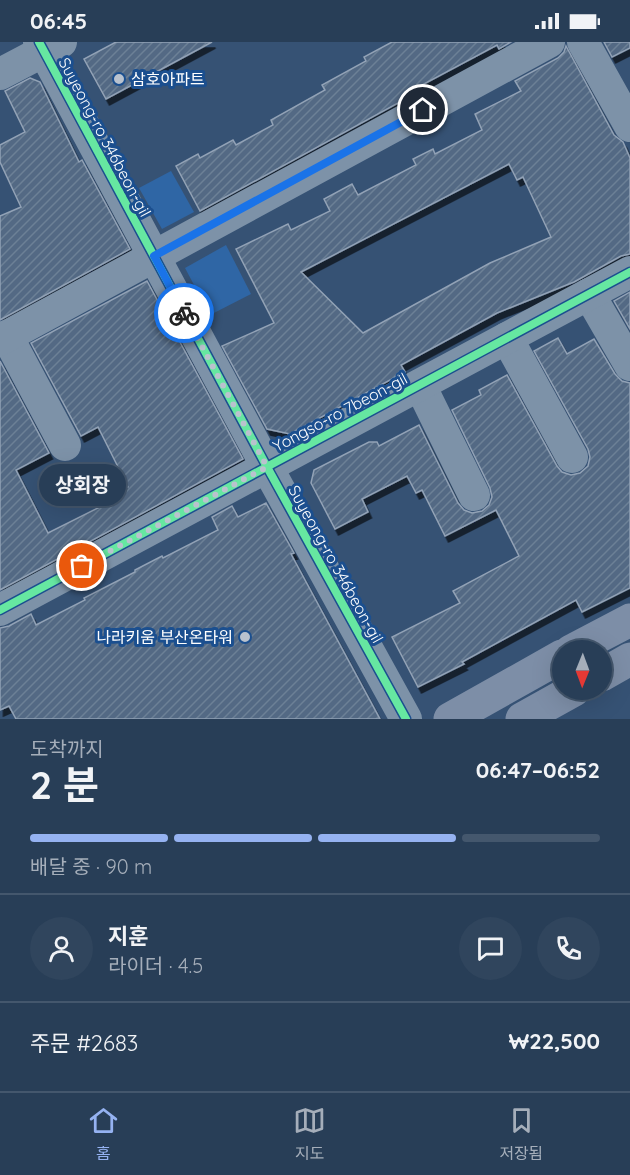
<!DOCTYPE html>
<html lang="ko">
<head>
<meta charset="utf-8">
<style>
	:root { --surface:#283e57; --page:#30455d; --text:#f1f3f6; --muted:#a5aeba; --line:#44576d; --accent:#95b2f1 }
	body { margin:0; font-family:Quicksand,"Noto Sans KR",sans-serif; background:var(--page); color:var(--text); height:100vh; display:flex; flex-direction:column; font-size:22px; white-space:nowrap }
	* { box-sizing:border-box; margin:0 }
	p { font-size:20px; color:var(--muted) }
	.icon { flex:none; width:33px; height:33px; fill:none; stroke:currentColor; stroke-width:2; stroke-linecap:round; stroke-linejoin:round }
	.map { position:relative; height:677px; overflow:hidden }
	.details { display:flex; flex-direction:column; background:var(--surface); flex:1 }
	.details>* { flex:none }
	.needle { width:39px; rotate:181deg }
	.fabs { position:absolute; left:552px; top:598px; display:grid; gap:12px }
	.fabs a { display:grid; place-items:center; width:60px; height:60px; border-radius:50%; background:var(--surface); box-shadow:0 6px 24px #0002,0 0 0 2px var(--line); font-size:30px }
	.pin { position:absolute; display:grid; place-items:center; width:51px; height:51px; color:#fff; margin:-26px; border:3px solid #fff; border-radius:50%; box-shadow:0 2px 6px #0007 }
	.courier { position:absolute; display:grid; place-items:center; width:60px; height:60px; margin:-30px; border:4px solid #1a73e8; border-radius:50%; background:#fff; color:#222; box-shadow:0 2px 8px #0007 }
	.bubble { position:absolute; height:42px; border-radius:21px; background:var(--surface); box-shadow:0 6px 24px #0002,0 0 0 2px var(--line); font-size:20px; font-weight:700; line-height:42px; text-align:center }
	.overview em { font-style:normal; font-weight:700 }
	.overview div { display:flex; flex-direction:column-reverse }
	.overview { display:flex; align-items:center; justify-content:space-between; height:102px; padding:0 30px }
	h1 { font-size:39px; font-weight:700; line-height:45px }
	.bar { display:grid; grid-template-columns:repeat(4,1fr); gap:9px 6px; align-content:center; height:72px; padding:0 30px }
	.bar i { height:8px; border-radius:4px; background:var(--line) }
	.bar .current { background:var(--accent) }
	.bar p { grid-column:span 4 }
	.line { display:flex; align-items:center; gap:15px; padding:0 30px; border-top:2px solid var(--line) }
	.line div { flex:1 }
	.round { display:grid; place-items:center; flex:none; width:63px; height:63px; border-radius:32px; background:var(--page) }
	.status { display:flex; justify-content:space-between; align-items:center; height:42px; padding:0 30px; background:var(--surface); direction:ltr }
	.status svg { height:16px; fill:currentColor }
	.tab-bar { display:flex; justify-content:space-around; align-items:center; height:84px; border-top:2px solid var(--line); background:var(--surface); font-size:16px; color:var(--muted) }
	.tab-bar a { display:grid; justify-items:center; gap:3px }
	.tab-bar .current { color:var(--accent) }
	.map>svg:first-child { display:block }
	.park { fill:#2f66a5 }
	.building { fill:url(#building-hatch); stroke:#92a2b6; stroke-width:1.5; fill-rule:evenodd; filter:url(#shadow) }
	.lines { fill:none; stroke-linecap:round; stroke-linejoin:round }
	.minor { stroke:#7d92a8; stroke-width:32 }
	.major { stroke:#7d8ea7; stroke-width:33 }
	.cycleway-casing { stroke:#1b4f8f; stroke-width:11 }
	.cycleway { stroke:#66e7a1; stroke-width:8 }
	.done { stroke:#b9c2ce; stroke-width:6; stroke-dasharray:0 10.8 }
	.route { stroke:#1a73e8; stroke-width:8 }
	.poi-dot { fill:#b9c2ce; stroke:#1b4f8f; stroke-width:2 }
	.labels { text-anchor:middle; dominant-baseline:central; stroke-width:6; stroke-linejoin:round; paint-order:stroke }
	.poi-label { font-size:16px; fill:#fff; stroke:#1b4f8f; text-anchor:start }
	.street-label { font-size:16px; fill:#fff; stroke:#1b4f8f }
</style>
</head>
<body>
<div class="status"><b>06:45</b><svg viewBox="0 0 49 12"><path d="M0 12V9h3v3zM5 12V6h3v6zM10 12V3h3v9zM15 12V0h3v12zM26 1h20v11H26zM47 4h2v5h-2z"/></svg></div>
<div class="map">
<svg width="630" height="677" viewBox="0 0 630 677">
	<defs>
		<pattern id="building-hatch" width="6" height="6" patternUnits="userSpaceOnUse" patternTransform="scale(1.5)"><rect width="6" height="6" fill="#526984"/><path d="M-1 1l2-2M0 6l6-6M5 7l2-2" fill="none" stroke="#6c8096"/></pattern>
		<filter id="shadow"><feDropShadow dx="3.5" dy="6" stdDeviation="0" flood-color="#0009"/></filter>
	</defs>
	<rect width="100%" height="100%" fill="#365274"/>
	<!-- park -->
	<g class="park">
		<polygon points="171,129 194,170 162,187 139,146"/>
		<polygon points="226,203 251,252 210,273 185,226"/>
	</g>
	<!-- building -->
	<g class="building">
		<polygon points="116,0 212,0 106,57 84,17"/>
		<polygon points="392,0 511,0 499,7 497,3 420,44 422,48 200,169 176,124 198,112 200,116 233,98 236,103 273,83 271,78 325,48 322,43 366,19 364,15"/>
		<polygon points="604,0 630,0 630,6 612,15"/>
		<path d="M566,4L614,93L623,100L630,116V212L621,214L574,240L497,271L401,323L405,330L290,392L267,387L222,304L274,281L236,207L288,182L291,188L330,169L324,157L352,142L358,153L416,123L413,117L433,107L435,112L482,88L475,72L521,49L515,39L558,16L564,10ZM509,122L517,138L523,135L551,195L490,221L363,291L301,230Z"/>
		<polygon points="30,36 40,40 79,120 82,118 130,207 0,278 0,174 21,165 0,120 0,103 25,90 5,49"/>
		<polygon points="147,239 243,417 0,548 0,319 49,411 16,428 48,491 100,465 98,460 128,445 98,385 81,394 31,301"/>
		<polygon points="630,250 630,287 614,259"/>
		<polygon points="558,296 567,312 594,297 615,332 622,339 630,341 630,546 582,570 576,558 462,620 464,622 418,645 392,595 460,561 453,549 519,514 496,468 445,494 422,448 416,451 407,434 362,457 368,470 335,487 311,441 314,428 369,400 377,400 379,404 419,383 458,461 464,468 472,471 482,469 489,463 492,455 490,446 452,368 481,353 479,348 507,333 557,424 562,430 571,433 580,431 588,424 590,415 588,407 534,309"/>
		<polygon points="266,461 294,511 291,512 380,677 16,677 9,664 0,668 0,586 9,584 31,572 36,583 85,558 84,556 135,530 135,528 162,514 163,516 218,488 212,475 232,464 238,475"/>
	</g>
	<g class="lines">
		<!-- minor -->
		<g class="minor">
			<polyline points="39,0 267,425 406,677"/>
			<polyline points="583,0 630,84"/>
			<polyline points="0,32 61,0"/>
			<polyline points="589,252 630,323"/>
			<polyline points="7,294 65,403"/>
			<polyline points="507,296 572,415"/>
			<polyline points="0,298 549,0"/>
			<polyline points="420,343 474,453"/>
			<polyline points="0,568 630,230"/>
		</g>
		<!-- major -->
		<g class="major">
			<polyline points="571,609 630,578"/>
			<polyline points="602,633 630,617"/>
			<polyline points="450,677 562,614"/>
			<polyline points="522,677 574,648"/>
		</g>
		<defs>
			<g id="cycleway">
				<polyline points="39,0 267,425 406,677"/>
				<polyline points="0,568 630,230"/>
			</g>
		</defs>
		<!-- cycleway casing -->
		<use href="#cycleway" class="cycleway-casing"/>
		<!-- cycleway -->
		<use href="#cycleway" class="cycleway"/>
	</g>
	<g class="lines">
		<!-- done -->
		<polyline class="done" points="82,524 267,425 184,271"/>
		<!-- route -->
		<polyline class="route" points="184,271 154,214 423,68"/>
	</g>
	<!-- markers -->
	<g class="poi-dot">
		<circle cx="119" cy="37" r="6"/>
		<circle cx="245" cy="595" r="6"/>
	</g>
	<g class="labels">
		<!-- poi labels -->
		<g class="poi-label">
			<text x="131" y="37">삼호아파트</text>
			<text x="233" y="595" text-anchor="end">나라키움 부산온타워</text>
		</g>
		<!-- street labels -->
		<g class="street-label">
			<text transform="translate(105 95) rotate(62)">Suyeong-ro 346beon-gil</text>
			<text transform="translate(340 370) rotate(-28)">Yongso-ro 7beon-gil</text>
			<text transform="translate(336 522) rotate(61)">Suyeong-ro 346beon-gil</text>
		</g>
	</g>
</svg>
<div class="fabs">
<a><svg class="needle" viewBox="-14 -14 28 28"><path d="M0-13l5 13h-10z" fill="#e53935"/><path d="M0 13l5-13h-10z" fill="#a5aeba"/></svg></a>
</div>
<div class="pin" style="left:82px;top:524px;background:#ea580c"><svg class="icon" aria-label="bag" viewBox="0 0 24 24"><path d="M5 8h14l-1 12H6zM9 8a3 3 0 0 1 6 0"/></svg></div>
<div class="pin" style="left:423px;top:68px;background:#1f2937"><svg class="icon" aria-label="home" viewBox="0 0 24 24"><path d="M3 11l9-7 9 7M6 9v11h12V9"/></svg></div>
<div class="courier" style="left:184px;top:271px"><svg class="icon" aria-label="bike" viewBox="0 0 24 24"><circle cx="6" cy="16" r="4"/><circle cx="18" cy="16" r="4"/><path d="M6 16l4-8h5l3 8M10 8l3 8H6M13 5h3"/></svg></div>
<div class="bubble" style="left:39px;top:422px;width:87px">상회장</div>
</div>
<section class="details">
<div class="overview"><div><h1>2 분</h1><p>도착까지</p></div><em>06:47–06:52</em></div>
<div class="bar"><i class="current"></i><i class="current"></i><i class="current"></i><i></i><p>배달 중 · 90 m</p></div>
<div class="line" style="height:108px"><a class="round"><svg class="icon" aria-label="person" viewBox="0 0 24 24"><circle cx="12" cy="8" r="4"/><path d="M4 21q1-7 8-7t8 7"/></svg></a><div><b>지훈</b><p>라이더 · 4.5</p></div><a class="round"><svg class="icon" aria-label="chat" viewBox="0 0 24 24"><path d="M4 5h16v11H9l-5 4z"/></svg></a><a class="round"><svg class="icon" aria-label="phone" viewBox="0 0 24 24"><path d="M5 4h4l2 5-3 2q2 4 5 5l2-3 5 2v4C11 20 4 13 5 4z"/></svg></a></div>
<div class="line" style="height:78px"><div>주문 #2683</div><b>₩22,500</b></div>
</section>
<nav class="tab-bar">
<a class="current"><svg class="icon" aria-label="home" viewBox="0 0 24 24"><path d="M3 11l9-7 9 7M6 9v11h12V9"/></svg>홈</a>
<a><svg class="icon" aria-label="map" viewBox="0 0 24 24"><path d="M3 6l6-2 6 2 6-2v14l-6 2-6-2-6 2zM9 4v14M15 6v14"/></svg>지도</a>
<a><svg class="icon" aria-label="saved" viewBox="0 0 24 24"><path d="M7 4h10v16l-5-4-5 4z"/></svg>저장됨</a>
</nav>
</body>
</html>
